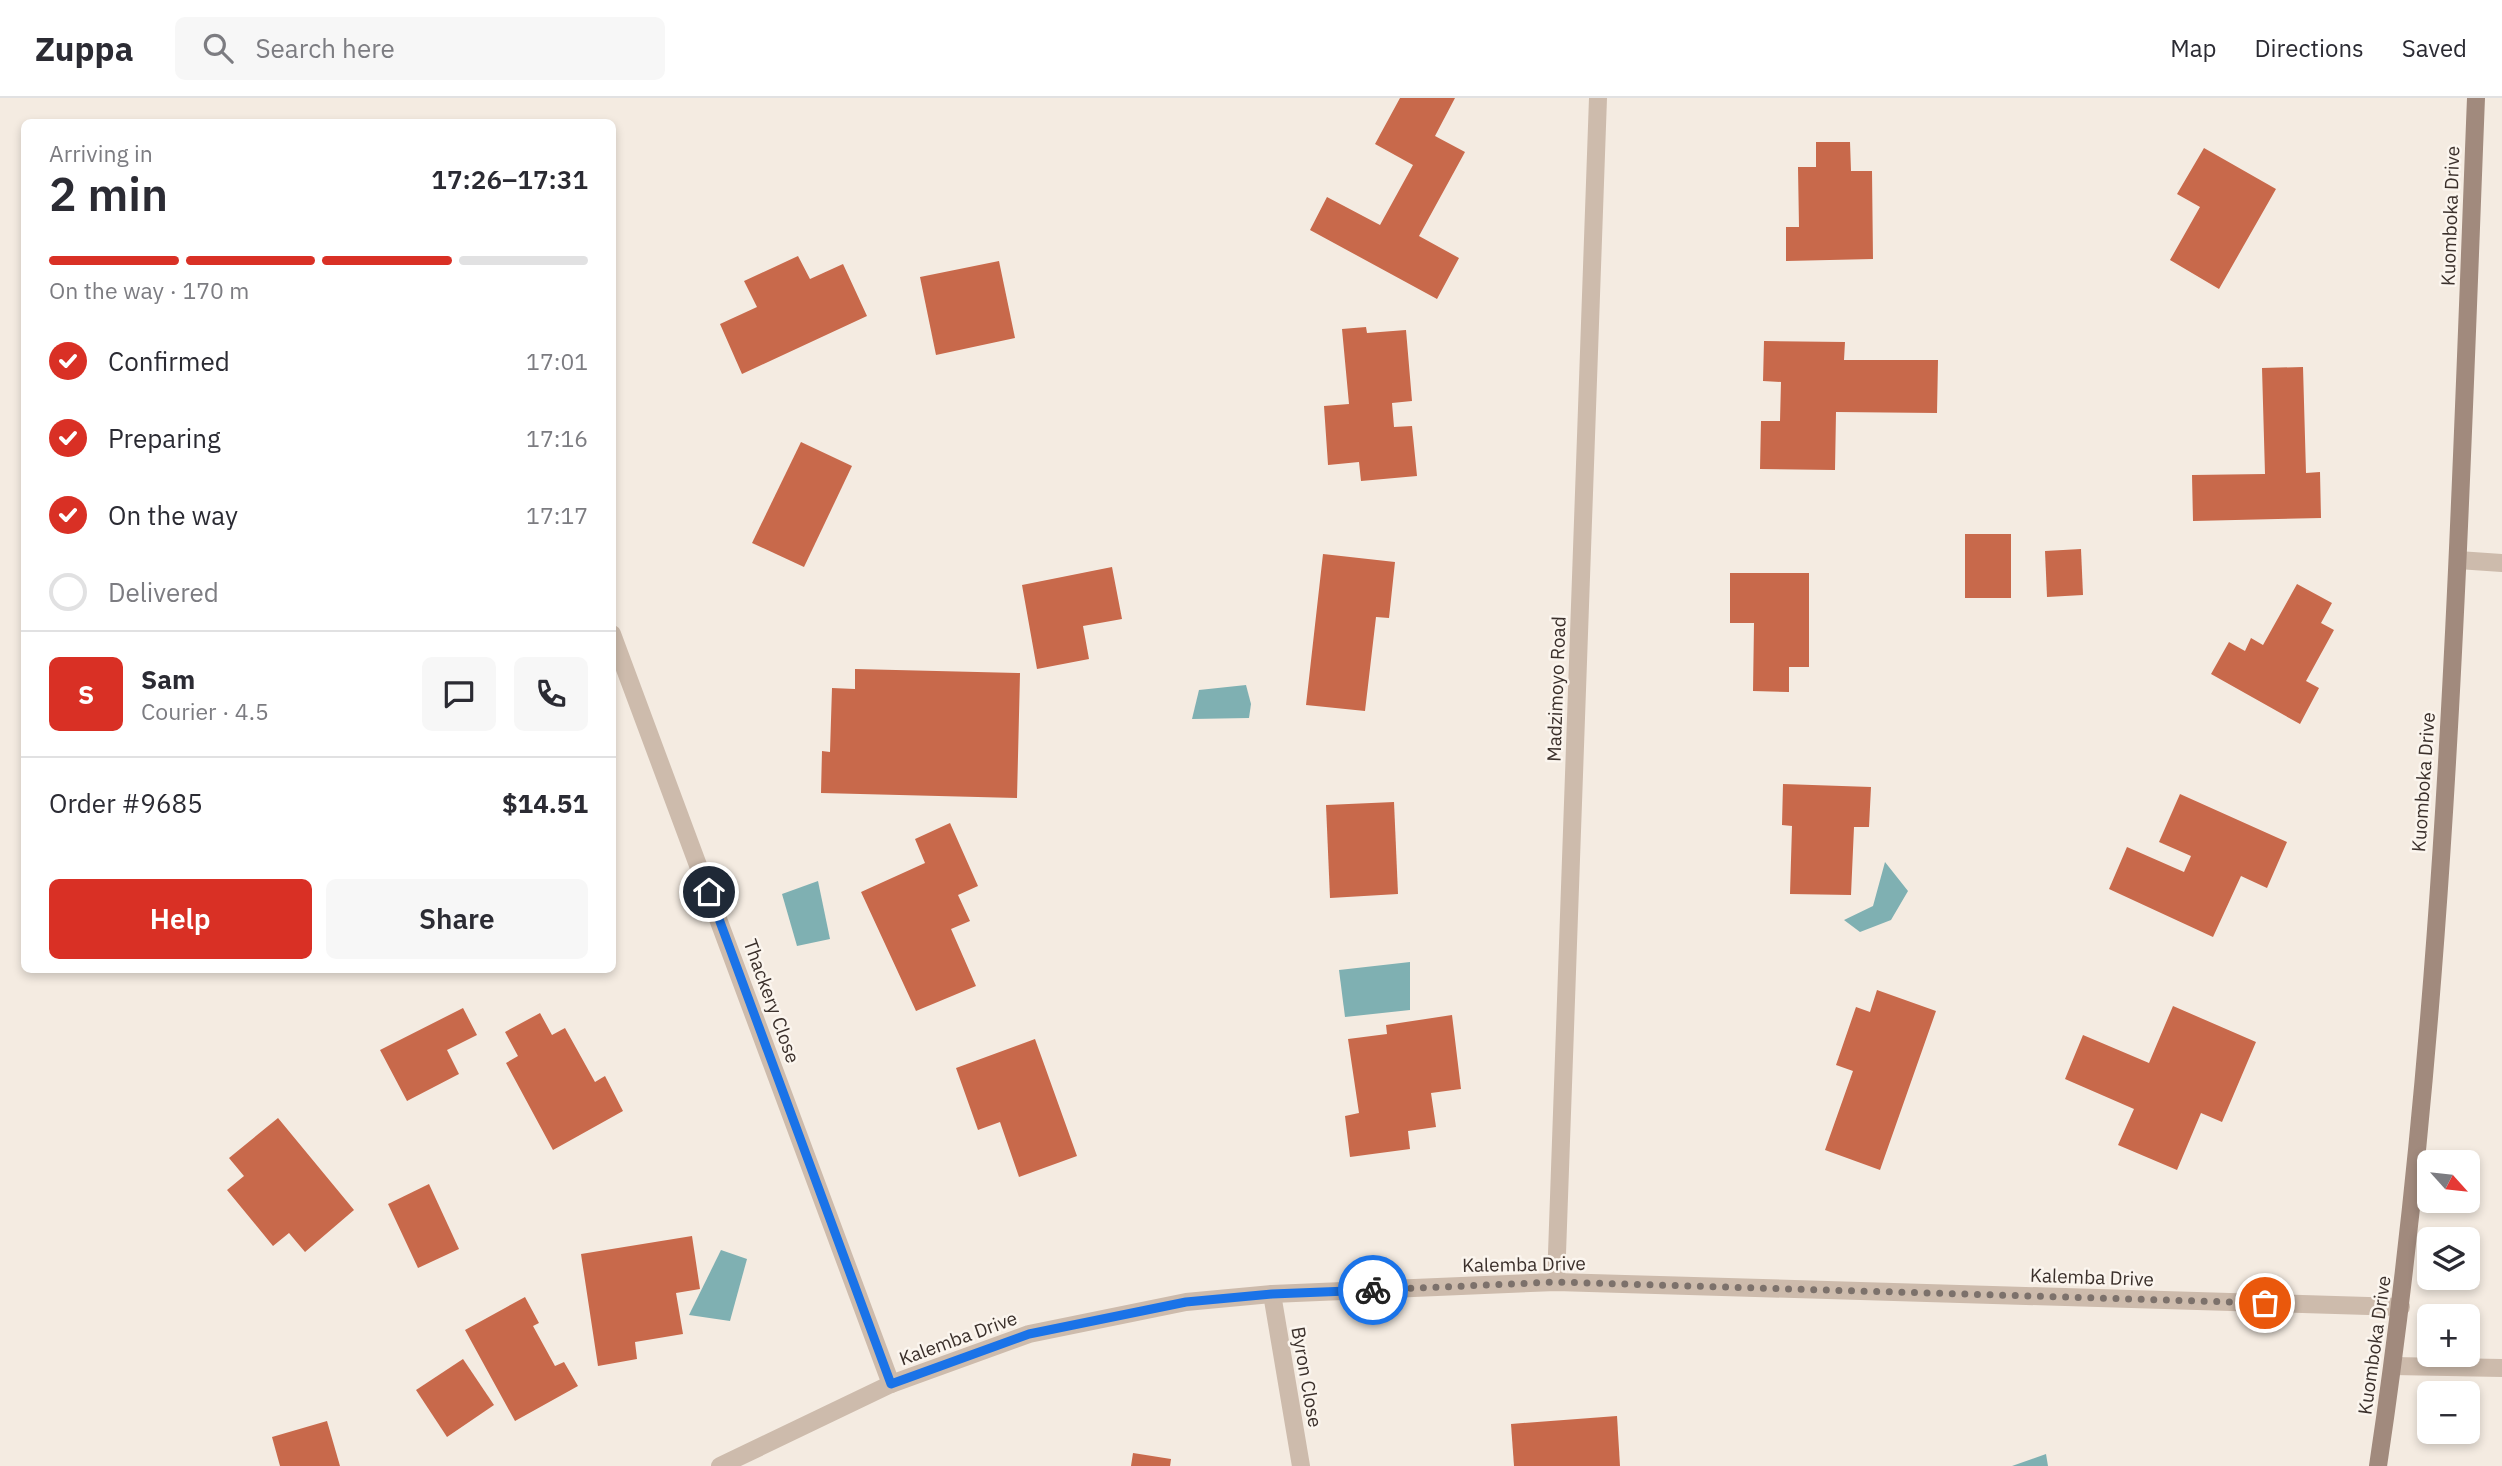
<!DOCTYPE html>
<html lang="en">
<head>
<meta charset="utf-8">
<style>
	:root { --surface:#fff; --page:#f7f7f7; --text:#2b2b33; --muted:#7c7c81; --line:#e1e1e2; --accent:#d93025 }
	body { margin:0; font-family:"IBM Plex Sans",sans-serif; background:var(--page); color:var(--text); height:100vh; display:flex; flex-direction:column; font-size:26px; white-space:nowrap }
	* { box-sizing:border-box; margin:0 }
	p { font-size:23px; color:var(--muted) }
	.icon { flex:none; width:38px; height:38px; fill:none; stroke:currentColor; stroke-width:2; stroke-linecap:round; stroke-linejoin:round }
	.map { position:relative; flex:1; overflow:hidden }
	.sheet { position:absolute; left:21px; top:21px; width:595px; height:854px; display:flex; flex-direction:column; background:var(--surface); border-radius:10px; box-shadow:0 4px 10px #0003 }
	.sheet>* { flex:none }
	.needle { width:46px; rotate:117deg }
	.tools { position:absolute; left:2417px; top:1052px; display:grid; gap:14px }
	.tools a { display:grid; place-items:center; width:63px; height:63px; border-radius:10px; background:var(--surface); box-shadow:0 4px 10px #0003; font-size:35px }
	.pin { position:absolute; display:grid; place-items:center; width:60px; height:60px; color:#fff; margin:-30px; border:4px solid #fff; border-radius:50%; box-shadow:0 2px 7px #0007 }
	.courier { position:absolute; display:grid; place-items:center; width:70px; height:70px; margin:-35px; border:5px solid #1a73e8; border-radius:50%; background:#fff; color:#222; box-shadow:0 2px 9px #0007 }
	.summary em { font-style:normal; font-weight:600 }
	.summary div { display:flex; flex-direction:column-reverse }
	.summary { display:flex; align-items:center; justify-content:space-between; height:119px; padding:0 28px }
	h1 { font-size:46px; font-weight:600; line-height:52px }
	.bar { display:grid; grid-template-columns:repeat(4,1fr); gap:10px 7px; align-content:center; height:84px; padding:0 28px }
	.bar i { height:9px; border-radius:5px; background:var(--line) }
	.bar .active { background:var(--accent) }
	.bar p { grid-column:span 4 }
	.line { display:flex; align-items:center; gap:18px; padding:0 28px; border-top:2px solid var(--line) }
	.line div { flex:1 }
	.round { display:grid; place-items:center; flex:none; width:74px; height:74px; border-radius:10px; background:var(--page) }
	ol { padding:0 28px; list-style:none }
	li { display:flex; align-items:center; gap:21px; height:77px }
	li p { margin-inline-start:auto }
	li .icon { padding:7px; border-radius:50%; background:var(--accent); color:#fff; stroke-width:4 }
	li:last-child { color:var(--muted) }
	li i { width:38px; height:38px; border:4px solid var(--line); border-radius:50% }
	.cta { display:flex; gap:14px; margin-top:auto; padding:14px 28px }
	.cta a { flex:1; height:80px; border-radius:10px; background:var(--accent); color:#fff; font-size:28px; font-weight:600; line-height:80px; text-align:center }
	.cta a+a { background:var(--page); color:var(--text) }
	header { display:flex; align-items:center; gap:42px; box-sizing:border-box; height:98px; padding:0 35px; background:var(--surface); border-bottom:2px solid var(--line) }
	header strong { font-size:33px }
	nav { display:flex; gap:38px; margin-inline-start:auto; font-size:24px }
	.search { width:490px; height:63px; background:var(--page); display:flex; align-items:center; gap:18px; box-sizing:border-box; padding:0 24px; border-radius:10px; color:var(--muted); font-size:26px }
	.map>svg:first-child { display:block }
	.water { fill:#7fb0b2 }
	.building { fill:#c8694b }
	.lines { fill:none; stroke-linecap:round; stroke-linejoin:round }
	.lane { stroke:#cdbbac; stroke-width:18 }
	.street { stroke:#cdbbac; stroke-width:18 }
	.secondary { stroke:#a18a7d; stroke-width:18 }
	.done { stroke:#7c716b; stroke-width:7; stroke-dasharray:0 12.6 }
	.route { stroke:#1a73e8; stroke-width:9 }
	.labels { text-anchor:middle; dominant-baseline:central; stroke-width:5; stroke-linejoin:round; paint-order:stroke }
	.street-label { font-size:19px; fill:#3b302b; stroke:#fbf5ee }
</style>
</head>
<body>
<header>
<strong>Zuppa</strong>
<div class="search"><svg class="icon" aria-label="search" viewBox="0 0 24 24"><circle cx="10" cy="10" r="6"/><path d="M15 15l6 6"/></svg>Search here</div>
<nav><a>Map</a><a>Directions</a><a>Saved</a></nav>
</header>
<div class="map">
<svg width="2502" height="1368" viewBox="0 0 2502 1368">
	<rect width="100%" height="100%" fill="#f4ebe1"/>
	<!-- water -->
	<g class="water">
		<polygon points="1246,587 1251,606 1249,620 1192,621 1199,592"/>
		<polygon points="1885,764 1908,793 1891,822 1860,834 1844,822 1873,808"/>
		<polygon points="818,783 830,841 797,848 782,796"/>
		<polygon points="1410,864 1410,912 1345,919 1339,872"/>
		<polygon points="721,1152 747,1161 730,1223 689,1217"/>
		<polygon points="2046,1356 2048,1368 2011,1368 2012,1368"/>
	</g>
	<!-- building -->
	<g class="building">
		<polygon points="1400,0 1455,0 1435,38 1465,54 1419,138 1459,160 1437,201 1310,132 1327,99 1380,127 1413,67 1375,46"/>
		<polygon points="1816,44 1850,44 1851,73 1872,73 1873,161 1786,163 1786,129 1799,129 1798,69 1816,69"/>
		<polygon points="2204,50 2276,91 2219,191 2170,162 2200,109 2177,96"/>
		<polygon points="798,158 810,181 843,166 867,218 742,276 720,226 757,209 744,183"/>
		<polygon points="999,163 1015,240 936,257 920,179"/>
		<polygon points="1366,229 1367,235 1406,232 1412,303 1392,305 1394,329 1412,328 1417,378 1361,383 1359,364 1328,367 1324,308 1349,306 1342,231"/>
		<polygon points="1764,243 1845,244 1844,262 1938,262 1937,315 1836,314 1835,372 1760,371 1761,323 1780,323 1781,284 1763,283"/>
		<polygon points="2303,269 2306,375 2320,374 2321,420 2193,423 2192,377 2265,376 2262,270"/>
		<polygon points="801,344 852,368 804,469 752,445"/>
		<rect x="1965" y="436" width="46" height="64"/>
		<polygon points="2081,451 2083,497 2047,499 2045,453"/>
		<polygon points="1323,456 1395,464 1389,520 1376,519 1365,613 1306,607"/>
		<polygon points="1112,469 1122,521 1083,528 1089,561 1037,571 1022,487"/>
		<polygon points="1730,475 1809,475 1809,569 1789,569 1789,594 1753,593 1754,525 1730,525"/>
		<polygon points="2297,486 2332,505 2321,525 2334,532 2306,583 2319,590 2300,626 2211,576 2229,544 2245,553 2251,540 2263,547"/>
		<polygon points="855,571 1020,575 1017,700 821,695 822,653 830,654 832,590 855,591"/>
		<polygon points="1783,686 1871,689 1869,729 1854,729 1851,797 1790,796 1792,728 1782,727"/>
		<polygon points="2180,696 2287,744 2267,790 2241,778 2213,839 2109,791 2127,749 2184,774 2191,758 2159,744"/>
		<polygon points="1394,704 1398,796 1330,800 1326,707"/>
		<polygon points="950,725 978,788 958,797 970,823 951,831 976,888 916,913 861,794 925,765 915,741"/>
		<polygon points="1877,892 1936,913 1880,1072 1825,1052 1853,973 1836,967 1856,909 1870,914"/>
		<polygon points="2173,908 2256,944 2222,1024 2201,1015 2177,1072 2118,1047 2134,1011 2065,981 2083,937 2149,965"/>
		<polygon points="463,910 477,937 447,952 459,976 407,1003 380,952"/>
		<polygon points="540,915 552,937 565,930 595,984 605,978 623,1013 553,1052 506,965 518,958 505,934"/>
		<polygon points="1452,917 1461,991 1431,995 1436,1029 1408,1033 1410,1051 1350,1059 1345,1018 1359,1015 1348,941 1387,936 1386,927"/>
		<polygon points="1035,941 1077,1058 1019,1079 1000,1024 978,1032 956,970"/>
		<polygon points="278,1020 354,1112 305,1154 289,1135 273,1148 227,1092 244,1078 229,1060"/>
		<polygon points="429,1086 459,1151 418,1170 388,1106"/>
		<polygon points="692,1138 700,1191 676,1195 683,1236 635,1244 637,1261 598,1268 581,1156"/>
		<polygon points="525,1199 539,1225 533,1228 555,1268 564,1264 578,1288 515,1323 465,1232"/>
		<polygon points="463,1261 494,1307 447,1339 416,1292"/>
		<polygon points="1617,1318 1620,1368 1514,1368 1511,1326"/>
		<polygon points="327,1323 340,1368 280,1368 272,1339"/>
		<polygon points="1133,1355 1171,1361 1170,1368 1131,1368"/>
	</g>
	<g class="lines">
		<!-- lane -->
		<g class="lane">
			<polyline points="2458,462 2502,465"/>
			<polyline points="2393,1268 2502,1270"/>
		</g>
		<!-- street -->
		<g class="street">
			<polyline points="612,536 891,1286"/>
			<polyline points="1556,1184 1598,0"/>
			<polyline points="1272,1196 1301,1368"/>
			<polyline points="720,1368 891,1286 1029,1236 1186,1204 1272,1196 1556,1184 2401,1209"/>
		</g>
		<!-- secondary -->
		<path class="secondary" d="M2378,1368C2446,916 2458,456 2476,0"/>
	</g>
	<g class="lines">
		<!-- done -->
		<polyline class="done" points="1373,1192 1556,1184 2265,1205"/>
		<!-- route -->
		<polyline class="route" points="709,794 891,1286 1029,1236 1186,1204 1272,1196 1373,1192"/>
	</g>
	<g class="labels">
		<!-- street labels -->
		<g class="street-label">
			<text transform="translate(2450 118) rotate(-88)">Kuomboka Drive</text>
			<text transform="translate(1556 591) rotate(-88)">Madzimoyo Road</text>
			<text transform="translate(2423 684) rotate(-86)">Kuomboka Drive</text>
			<text transform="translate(772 903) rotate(70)">Thackery Close</text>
			<text transform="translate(1524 1166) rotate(-1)">Kalemba Drive</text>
			<text transform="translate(2092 1179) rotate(2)">Kalemba Drive</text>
			<text transform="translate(958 1240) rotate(-20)">Kalemba Drive</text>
			<text transform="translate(2374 1247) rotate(-82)">Kuomboka Drive</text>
			<text transform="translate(1307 1279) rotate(80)">Byron Close</text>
		</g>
	</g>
</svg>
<div class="tools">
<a><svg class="needle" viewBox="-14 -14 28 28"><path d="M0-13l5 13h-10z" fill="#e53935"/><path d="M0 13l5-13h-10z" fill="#7c7c81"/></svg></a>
<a><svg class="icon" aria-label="layers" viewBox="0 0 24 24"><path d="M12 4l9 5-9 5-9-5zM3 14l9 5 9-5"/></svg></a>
<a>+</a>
<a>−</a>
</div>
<div class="pin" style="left:2265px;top:1205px;background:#ea580c"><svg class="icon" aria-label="bag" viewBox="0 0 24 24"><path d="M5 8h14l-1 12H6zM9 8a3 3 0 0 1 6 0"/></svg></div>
<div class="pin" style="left:709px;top:794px;background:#1f2937"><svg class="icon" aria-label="home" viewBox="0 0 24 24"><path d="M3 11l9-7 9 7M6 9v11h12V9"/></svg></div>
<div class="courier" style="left:1373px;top:1192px"><svg class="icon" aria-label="bike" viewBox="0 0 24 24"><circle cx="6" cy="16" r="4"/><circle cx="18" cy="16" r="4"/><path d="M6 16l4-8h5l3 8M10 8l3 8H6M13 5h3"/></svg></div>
<section class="sheet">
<div class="summary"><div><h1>2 min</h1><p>Arriving in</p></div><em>17:26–17:31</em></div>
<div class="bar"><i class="active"></i><i class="active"></i><i class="active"></i><i></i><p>On the way · 170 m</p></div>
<ol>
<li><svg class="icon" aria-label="check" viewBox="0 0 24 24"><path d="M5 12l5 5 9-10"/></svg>Confirmed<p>17:01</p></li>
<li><svg class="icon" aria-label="check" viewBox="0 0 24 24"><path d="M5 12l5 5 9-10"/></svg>Preparing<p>17:16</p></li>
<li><svg class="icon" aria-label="check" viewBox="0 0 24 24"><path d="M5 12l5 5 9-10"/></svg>On the way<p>17:17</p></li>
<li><i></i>Delivered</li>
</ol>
<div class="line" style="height:126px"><b class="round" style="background:var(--accent);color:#fff">S</b><div><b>Sam</b><p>Courier · 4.5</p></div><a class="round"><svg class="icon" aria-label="chat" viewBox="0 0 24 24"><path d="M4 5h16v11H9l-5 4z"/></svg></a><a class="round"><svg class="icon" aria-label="phone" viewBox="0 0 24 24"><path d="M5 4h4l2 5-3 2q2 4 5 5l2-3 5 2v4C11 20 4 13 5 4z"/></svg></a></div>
<div class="line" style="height:91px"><div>Order #9685</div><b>$14.51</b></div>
<div class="cta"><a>Help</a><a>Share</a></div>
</section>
</div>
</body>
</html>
